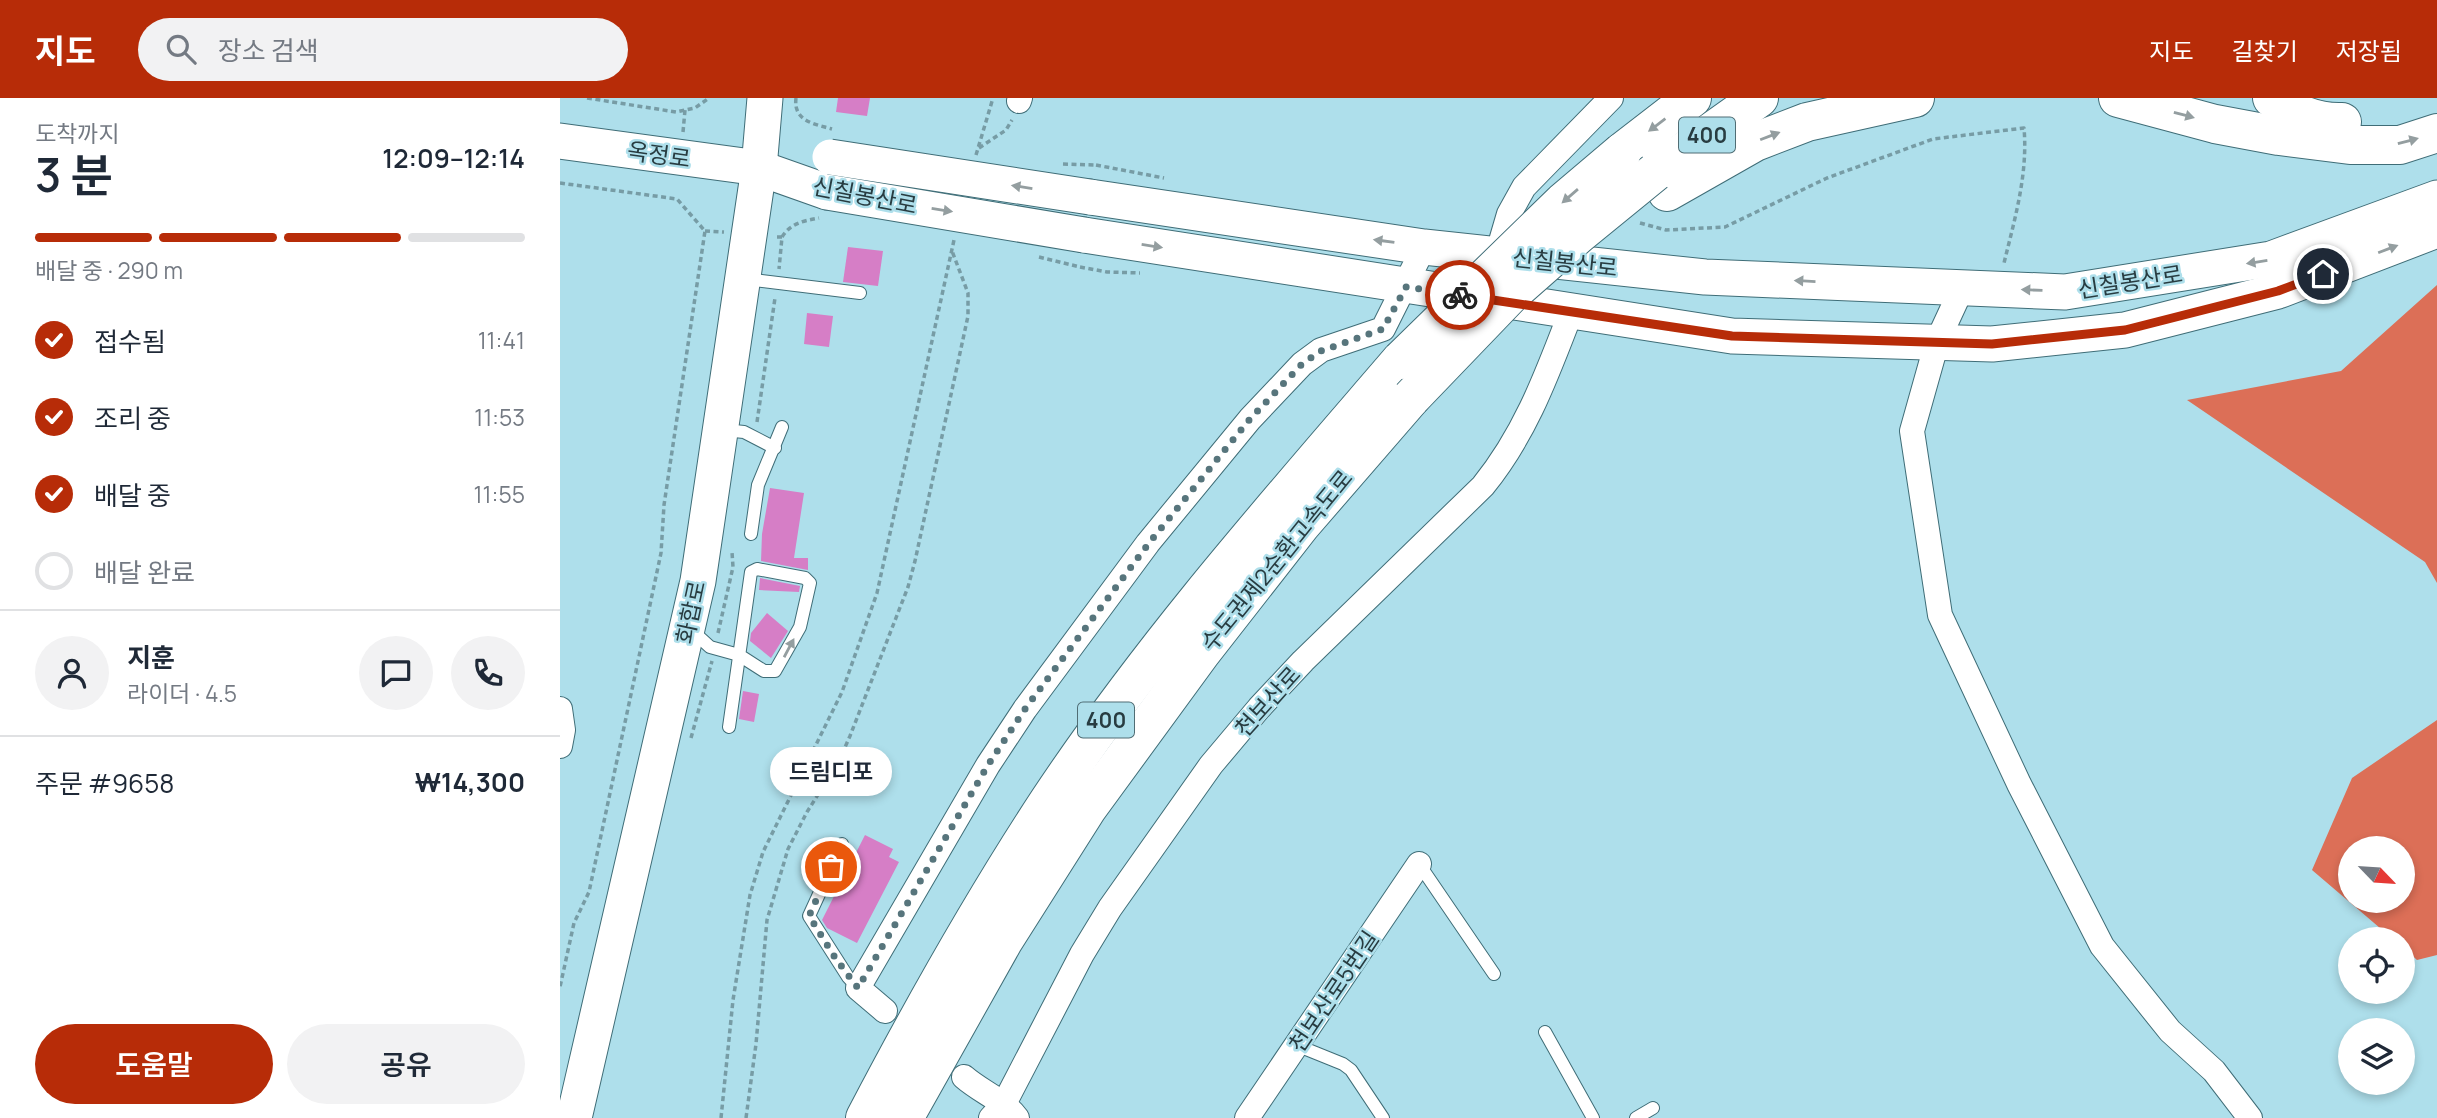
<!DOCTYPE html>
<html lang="ko">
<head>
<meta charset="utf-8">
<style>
	:root { --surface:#fff; --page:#f2f2f3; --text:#1f2937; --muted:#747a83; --line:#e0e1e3; --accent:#b72c08 }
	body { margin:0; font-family:Manrope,"Noto Sans KR",sans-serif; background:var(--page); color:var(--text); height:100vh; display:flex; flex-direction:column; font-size:26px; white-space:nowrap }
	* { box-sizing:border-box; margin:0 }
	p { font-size:23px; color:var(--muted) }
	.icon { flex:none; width:38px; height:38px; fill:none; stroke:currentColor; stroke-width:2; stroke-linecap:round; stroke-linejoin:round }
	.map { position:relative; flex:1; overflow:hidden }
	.side { display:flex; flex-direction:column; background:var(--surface); width:560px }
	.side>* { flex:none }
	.needle { width:46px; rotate:115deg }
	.controls { position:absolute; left:1778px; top:738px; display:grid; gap:14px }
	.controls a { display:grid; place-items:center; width:77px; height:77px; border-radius:50%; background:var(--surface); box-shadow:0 4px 10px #0003; font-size:35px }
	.pin { position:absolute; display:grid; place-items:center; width:60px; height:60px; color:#fff; margin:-30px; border:4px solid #fff; border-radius:50%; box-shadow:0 2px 7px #0007 }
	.courier { position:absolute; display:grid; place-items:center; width:70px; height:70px; margin:-35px; border:5px solid #b72c08; border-radius:50%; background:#fff; color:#222; box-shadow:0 2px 9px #0007 }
	.bubble { position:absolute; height:49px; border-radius:24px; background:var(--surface); box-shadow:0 4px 10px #0003; font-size:23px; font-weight:600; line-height:49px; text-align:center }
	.overview em { font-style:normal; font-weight:600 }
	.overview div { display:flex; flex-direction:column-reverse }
	.overview { display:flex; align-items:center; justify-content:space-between; height:119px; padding:0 35px }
	h1 { font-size:46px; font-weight:600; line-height:52px }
	.bar { display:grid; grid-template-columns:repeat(4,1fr); gap:10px 7px; align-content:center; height:84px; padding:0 35px }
	.bar i { height:9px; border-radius:5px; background:var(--line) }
	.bar .selected { background:var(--accent) }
	.bar p { grid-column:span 4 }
	.line { display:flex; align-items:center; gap:18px; padding:0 35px; border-top:2px solid var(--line) }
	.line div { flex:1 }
	.round { display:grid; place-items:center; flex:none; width:74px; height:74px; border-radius:37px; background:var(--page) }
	ol { padding:0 35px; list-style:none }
	li { display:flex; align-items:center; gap:21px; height:77px }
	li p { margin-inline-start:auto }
	li .icon { padding:7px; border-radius:50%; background:var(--accent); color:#fff; stroke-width:4 }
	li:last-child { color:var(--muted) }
	li i { width:38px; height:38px; border:4px solid var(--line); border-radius:50% }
	.primary-button { display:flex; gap:14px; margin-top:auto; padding:14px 35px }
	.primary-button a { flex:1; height:80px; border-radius:42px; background:var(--accent); color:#fff; font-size:28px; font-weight:600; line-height:80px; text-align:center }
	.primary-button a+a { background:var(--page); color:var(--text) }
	header { display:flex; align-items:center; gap:42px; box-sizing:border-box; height:98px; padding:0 35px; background:var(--accent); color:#fff }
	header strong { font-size:33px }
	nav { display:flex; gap:38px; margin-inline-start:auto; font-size:24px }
	.search { width:490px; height:63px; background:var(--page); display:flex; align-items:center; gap:18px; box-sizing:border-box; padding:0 24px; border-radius:38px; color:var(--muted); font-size:26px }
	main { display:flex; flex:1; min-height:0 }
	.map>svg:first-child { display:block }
	.forest { fill:#dc6f57; fill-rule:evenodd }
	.building { fill:#d67ec6 }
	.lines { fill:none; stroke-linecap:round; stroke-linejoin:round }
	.lane-casing { stroke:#3f6d77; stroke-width:14 }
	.street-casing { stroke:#3f6d77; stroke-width:26 }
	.secondary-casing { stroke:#3f6d77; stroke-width:37 }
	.highway-casing { stroke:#3f6d77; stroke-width:40 }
	.path { stroke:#779ca5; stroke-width:3.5; stroke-dasharray:5 3.5; stroke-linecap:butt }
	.lane { stroke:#fff; stroke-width:12 }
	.street { stroke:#fff; stroke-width:24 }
	.secondary { stroke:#fff; stroke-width:35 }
	.highway { stroke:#fff; stroke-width:38 }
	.secondary-bridge-casing { stroke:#3f6d77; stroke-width:37; stroke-linecap:butt }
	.highway-bridge-casing { stroke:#3f6d77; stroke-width:40; stroke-linecap:butt }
	.path-bridge { stroke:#779ca5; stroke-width:3.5; stroke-dasharray:5 3.5; stroke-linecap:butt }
	.secondary-bridge { stroke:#fff; stroke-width:35 }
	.highway-bridge { stroke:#fff; stroke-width:38 }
	.oneway { fill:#949ea0 }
	.done { stroke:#57757c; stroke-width:7; stroke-dasharray:0 12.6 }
	.route { stroke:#b72c08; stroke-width:9 }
	.labels { text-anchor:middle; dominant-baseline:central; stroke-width:5; stroke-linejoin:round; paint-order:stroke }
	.shield { fill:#aedfeb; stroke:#506d74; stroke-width:2 }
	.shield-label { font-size:21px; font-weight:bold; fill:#283c41 }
	.street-label { font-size:23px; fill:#283c41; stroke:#aedfeb }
</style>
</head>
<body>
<header>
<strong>지도</strong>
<div class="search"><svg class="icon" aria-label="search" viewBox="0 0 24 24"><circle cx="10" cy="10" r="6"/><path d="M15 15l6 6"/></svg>장소 검색</div>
<nav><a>지도</a><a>길찾기</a><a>저장됨</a></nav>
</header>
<main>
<section class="side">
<div class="overview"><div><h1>3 분</h1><p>도착까지</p></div><em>12:09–12:14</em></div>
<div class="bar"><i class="selected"></i><i class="selected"></i><i class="selected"></i><i></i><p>배달 중 · 290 m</p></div>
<ol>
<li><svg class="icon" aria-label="check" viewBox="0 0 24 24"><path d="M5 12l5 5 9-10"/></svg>접수됨<p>11:41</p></li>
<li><svg class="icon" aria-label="check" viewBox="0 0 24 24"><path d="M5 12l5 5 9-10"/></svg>조리 중<p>11:53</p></li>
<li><svg class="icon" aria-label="check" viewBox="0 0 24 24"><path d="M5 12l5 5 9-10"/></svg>배달 중<p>11:55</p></li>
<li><i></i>배달 완료</li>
</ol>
<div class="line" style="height:126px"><a class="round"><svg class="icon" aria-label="person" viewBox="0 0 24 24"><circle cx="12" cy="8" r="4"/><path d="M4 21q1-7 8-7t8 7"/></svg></a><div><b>지훈</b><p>라이더 · 4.5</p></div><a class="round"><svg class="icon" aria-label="chat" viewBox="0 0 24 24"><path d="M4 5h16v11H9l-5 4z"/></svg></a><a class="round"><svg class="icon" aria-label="phone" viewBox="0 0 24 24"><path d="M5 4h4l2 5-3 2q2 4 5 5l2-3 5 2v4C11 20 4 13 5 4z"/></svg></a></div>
<div class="line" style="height:91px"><div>주문 #9658</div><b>₩14,300</b></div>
<div class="primary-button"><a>도움말</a><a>공유</a></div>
</section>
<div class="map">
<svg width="1877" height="1020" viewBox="0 0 1877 1020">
	<rect width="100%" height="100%" fill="#aedfeb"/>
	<!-- forest -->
	<g class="forest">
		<polygon points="1877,187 1877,485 1865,464 1627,302 1781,273"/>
		<path d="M1877,622V857L1857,862L1843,849V842H1834L1752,772L1792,680ZM1790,751H1843V803H1790Z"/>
	</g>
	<!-- building -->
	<g class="building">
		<polygon points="278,0 310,0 307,18 276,14"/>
		<polygon points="288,149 323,153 318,188 283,184"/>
		<polygon points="247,215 273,218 269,249 244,246"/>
		<polygon points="210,390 244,395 234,460 248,460 248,472 201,463 202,436"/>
		<polygon points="200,480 240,488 239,494 199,492"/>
		<polygon points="207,515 228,533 211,560 190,543 191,535"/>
		<polygon points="183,593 199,596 194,624 179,621"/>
		<polygon points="305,737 333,751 329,759 339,764 297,845 267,830 262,822"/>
	</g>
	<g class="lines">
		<defs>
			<g id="lane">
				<polyline points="186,181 300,195"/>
				<polyline points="164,332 184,334 215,350"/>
				<polyline points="191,436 198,387 222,329"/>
				<polyline points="134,529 139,539 150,549 179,557 204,573 215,573 240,529 250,485 245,480 197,471 191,474 169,629"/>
				<polyline points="282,746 249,818 288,879 298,890"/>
				<polyline points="859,766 934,876"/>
				<polyline points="985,934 1033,1020"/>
				<polyline points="736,947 783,966 791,972 823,1020"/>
				<polyline points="1076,1020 1093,1010"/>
			</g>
			<g id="street">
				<polyline points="459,3 460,0"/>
				<polyline points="937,157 949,116 964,89 1051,0"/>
				<polyline points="1402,190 1377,244 1352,333 1380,517 1459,686 1542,848 1610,933 1654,973 1690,1020"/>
				<polyline points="0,611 3,632 0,648"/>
				<polyline points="325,913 298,890 428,667 465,611 588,445 690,321 742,266 761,252 823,231 864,149"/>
				<path d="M404,979C421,994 444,1002 457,1020"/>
				<path d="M431,1020L444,1006L522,856L550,810L651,667L699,610L743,563L923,388C966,335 987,276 1011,214"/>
				<polyline points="687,1020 859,766"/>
			</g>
			<g id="secondary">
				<polyline points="0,43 199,70 267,94"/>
				<polyline points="530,99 864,149 1145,179 1505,194 1711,161 1877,100"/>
				<polyline points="524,137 1172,238 1432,246 1565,232 1718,193 1877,132"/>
				<polyline points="14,1020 138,483 199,70 205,0"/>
			</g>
			<g id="highway">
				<polyline points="1558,0 1655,26 1719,38 1790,47 1840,47 1877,35"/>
				<path d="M1712,0C1734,14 1754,25 1782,24"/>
				<polyline points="1062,54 1132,0"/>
				<polyline points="1095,74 1199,0"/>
				<polyline points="1107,94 1195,44 1247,24 1355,0"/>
				<path d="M305,1020C361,913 421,806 488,704C592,547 718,405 841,262"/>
				<polyline points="344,1020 444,842 527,711 641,555 741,427 851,300"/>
			</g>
		</defs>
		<!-- lane casing -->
		<use href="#lane" class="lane-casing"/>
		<!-- street casing -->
		<use href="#street" class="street-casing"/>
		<!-- secondary casing -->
		<use href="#secondary" class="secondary-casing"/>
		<!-- highway casing -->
		<use href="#highway" class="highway-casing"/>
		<!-- path -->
		<g class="path">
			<polyline points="27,0 116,14 135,10 149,0"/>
			<path d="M236,0C233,23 254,26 272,31"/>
			<polyline points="123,34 125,12"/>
			<polyline points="419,50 446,32 452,22"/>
			<polyline points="416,57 433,0"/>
			<polyline points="536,67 604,80"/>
			<polyline points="0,85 117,101 145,133 104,407 101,455 29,794 14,825 0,889"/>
			<path d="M1080,125L1106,132L1165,129L1267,80L1373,41L1464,30C1468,76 1455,120 1444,165"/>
			<polyline points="145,133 164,134"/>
			<polyline points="217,139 222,139 219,171"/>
			<path d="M222,139C231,125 243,123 259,120"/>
			<polyline points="520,169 547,174 580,175"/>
			<polyline points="197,324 215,200"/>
			<polyline points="158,535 173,469 172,454"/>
			<polyline points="131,640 152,563"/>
			<polyline points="161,1020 173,902 190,797 203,754 282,594 317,495 394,142"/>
			<polyline points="186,1020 196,946 207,822 228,751 247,714 278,665 290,638 348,489 355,463 408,218 408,195 392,153"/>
		</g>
		<!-- lane -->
		<use href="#lane" class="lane"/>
		<!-- street -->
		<use href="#street" class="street"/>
		<!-- secondary -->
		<use href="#secondary" class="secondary"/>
		<!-- highway -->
		<use href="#highway" class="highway"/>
		<defs>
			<g id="secondary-bridge">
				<polyline points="270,59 530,99"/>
				<polyline points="267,94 524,137"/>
			</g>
			<g id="highway-bridge">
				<polyline points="841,262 1003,104 1062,54"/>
				<polyline points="851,300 951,196 1019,136 1095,74"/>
			</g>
		</defs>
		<!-- secondary-bridge casing -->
		<use href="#secondary-bridge" class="secondary-bridge-casing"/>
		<!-- highway-bridge casing -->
		<use href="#highway-bridge" class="highway-bridge-casing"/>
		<!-- path-bridge -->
		<g class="path-bridge">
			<polyline points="503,66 536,67"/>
			<polyline points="479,159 520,169"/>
		</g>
		<!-- secondary-bridge -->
		<use href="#secondary-bridge" class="secondary-bridge"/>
		<!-- highway-bridge -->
		<use href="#highway-bridge" class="highway-bridge"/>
	</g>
	<!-- one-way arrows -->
	<defs><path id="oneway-solid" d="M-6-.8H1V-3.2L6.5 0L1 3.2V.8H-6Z" transform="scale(1.75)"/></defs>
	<g class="oneway">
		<use href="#oneway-solid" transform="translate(1624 17) rotate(15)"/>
		<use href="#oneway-solid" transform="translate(1097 27) rotate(143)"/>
		<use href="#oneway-solid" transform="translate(1210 38) rotate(-21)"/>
		<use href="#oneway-solid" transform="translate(1848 43) rotate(-15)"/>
		<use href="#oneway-solid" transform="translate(462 89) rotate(-171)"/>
		<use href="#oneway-solid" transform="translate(1010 98) rotate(139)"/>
		<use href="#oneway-solid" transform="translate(382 112) rotate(9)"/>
		<use href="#oneway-solid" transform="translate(824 143) rotate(-172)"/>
		<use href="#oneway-solid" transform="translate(592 148) rotate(9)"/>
		<use href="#oneway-solid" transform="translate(1828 151) rotate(-21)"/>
		<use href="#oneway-solid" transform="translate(1697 164) rotate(171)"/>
		<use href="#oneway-solid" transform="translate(1245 183) rotate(-177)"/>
		<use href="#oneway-solid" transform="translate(1472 192) rotate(-178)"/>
		<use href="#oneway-solid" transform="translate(229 550) rotate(-62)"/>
	</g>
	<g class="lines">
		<!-- done -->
		<polyline class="done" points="271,769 249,818 276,861 298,890 428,667 465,611 589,445 690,321 742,266 761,253 823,231 846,189 900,197"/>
		<!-- route -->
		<polyline class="route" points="900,197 1172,238 1432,246 1565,232 1718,193 1763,176"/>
	</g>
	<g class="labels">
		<!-- shield labels -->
		<g class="shield">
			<rect x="1119" y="19.5" width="56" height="35" rx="5"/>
			<rect x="518" y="604.5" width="56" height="35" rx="5"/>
		</g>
		<g class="shield-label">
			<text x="1147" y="37">400</text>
			<text x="546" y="622">400</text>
		</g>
		<!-- street labels -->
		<g class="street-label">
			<text transform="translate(99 56) rotate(8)">옥정로</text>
			<text transform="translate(305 97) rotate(11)">신칠봉산로</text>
			<text transform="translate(1005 164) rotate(6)">신칠봉산로</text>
			<text transform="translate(1570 183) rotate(-9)">신칠봉산로</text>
			<text transform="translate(716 462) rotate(-51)">수도권제2순환고속도로</text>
			<text transform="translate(130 514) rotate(-78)">화합로</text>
			<text transform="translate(707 603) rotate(-48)">천보산로</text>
			<text transform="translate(773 893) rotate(-56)">천보산로5번길</text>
		</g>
	</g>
</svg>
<div class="controls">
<a><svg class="needle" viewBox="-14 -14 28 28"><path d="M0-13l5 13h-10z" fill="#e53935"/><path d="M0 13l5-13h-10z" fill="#747a83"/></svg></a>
<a><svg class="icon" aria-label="locate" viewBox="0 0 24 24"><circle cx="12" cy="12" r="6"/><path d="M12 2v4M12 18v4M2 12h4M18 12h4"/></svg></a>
<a><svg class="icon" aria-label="layers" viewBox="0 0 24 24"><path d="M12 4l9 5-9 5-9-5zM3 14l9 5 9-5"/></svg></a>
</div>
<div class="pin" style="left:271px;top:769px;background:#ea580c"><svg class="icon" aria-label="bag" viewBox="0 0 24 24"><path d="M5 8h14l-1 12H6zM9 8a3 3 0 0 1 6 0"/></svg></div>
<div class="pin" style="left:1763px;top:176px;background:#1f2937"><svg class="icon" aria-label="home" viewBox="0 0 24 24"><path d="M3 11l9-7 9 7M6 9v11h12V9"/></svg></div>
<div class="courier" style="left:900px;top:197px"><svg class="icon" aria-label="bike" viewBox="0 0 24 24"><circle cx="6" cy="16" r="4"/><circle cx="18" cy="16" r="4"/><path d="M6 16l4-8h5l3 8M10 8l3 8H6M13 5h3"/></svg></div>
<div class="bubble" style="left:210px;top:649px;width:122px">드림디포</div>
</div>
</main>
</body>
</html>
